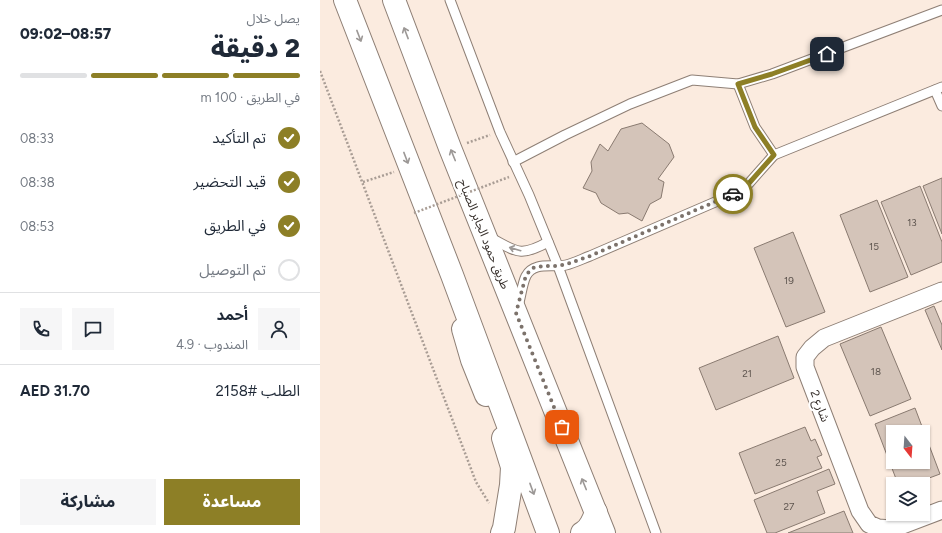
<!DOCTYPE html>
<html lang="ar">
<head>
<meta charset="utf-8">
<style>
	:root { --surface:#fff; --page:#f6f6f7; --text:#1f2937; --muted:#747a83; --line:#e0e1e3; --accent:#8d7f26 }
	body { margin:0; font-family:Figtree,"Noto Sans Arabic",sans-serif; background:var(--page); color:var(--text); direction:rtl; height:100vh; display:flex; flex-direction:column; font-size:15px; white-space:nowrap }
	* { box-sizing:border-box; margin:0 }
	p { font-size:13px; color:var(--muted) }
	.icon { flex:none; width:22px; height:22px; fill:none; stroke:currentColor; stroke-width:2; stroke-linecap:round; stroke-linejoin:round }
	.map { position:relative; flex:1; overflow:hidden; direction:ltr }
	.details { display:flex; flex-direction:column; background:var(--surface); width:320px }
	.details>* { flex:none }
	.needle { width:26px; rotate:163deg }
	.tools { position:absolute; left:566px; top:425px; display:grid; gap:8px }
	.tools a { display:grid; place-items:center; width:44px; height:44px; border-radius:0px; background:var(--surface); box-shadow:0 1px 3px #0004; font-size:20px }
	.pin { position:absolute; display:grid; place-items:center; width:34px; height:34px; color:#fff; margin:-17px; border-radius:8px; box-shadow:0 2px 6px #0006 }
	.courier { position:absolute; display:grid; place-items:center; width:40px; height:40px; margin:-20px; border:3px solid #8d7f26; border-radius:50%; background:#fff; color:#222; box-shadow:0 1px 5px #0007 }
	.overview em { font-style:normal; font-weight:800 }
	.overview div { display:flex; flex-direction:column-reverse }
	.overview { display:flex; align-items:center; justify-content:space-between; height:68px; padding:0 20px }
	h1 { font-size:26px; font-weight:800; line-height:30px }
	.bar { display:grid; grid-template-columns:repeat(4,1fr); gap:6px 4px; align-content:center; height:48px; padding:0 20px }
	.bar i { height:5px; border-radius:3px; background:var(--line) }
	.bar .on { background:var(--accent) }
	.bar p { grid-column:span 4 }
	.line { display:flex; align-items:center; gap:10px; padding:0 20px; border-top:1px solid var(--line) }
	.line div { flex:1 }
	.round { display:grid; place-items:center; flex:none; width:42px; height:42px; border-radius:0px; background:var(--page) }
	ol { padding:0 20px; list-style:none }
	li { display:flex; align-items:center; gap:12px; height:44px }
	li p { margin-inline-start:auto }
	li .icon { padding:4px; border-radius:50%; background:var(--accent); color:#fff; stroke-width:4 }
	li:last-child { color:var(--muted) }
	li i { width:22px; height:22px; border:2px solid var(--line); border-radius:50% }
	.button { display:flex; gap:8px; margin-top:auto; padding:8px 20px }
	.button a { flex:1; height:46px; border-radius:0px; background:var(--accent); color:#fff; font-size:16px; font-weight:800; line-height:46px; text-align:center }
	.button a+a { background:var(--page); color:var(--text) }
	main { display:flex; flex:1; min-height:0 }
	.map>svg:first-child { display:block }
	.building { fill:#d4c4b9; stroke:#897a70; fill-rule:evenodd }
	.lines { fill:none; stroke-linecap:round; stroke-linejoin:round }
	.lane-casing { stroke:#8e7f75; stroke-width:11 }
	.street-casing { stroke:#8e7f75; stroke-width:19 }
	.secondary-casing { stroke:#8e7f75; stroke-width:24 }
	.primary-casing { stroke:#8e7f75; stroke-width:24 }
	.path { stroke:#a99d95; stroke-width:2.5; stroke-dasharray:2 2; stroke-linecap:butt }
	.lane { stroke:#fff; stroke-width:9 }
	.street { stroke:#fff; stroke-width:17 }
	.secondary { stroke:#fff; stroke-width:22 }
	.primary { stroke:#fff; stroke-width:22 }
	.path-bridge { stroke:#a99d95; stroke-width:2.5; stroke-dasharray:2 2; stroke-linecap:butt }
	.oneway { stroke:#9c9896 }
	.done { stroke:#7c726b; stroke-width:4; stroke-dasharray:0 7.2 }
	.route { stroke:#8d7f26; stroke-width:5 }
	.labels { text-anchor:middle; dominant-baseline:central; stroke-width:4; stroke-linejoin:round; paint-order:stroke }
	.number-label { font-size:10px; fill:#5f5650 }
	.street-label { font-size:12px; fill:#38312d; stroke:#fff }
</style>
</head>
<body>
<main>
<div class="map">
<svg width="622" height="533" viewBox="0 0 622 533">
	<rect width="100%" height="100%" fill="#fbebdf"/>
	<!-- building -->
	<g class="building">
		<polygon points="322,123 349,144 354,157 338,179 344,182 341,198 330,204 322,221 308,213 299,214 281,203 276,193 263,188 272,171 271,162 280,144 288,151 301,129"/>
		<polygon points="622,178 622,234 603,186"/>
		<polygon points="600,186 622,242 622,262 591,275 561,202"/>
		<polygon points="557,200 588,277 550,292 520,215"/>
		<polygon points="473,232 505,312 466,327 434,248"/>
		<polygon points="614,306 622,325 622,350 605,310"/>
		<polygon points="561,327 591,399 550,416 520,344"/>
		<polygon points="458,336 474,378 396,410 379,368"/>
		<path d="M595,408L620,474L593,484H578L555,424ZM573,432H603V462H573Z"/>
		<polygon points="485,427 491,441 495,439 502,455 497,457 502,468 435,494 419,453"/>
		<polygon points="509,469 515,484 497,491 505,513 455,533 447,533 434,500"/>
		<polygon points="524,511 533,533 468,533"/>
	</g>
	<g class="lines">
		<defs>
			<g id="lane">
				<polyline points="130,0 180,132 209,195 238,266 336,533"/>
				<polyline points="418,84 435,127 454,155"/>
				<polyline points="615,90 622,106"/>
				<polyline points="193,162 245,135 310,104 372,80 418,84 452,74 622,10"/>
				<path d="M169,237C196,251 199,258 228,242"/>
				<path d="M198,306C201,297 202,284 206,276C214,261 233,268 246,265C254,263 262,259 270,256L423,190L454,155L622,87"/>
			</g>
			<polyline id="street" points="622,291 504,338 492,348 485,357 485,367 540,511 549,524 558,528 572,529 622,510"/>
			<g id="secondary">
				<polyline points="143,329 152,360 166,395"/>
				<polyline points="182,533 184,528 191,485 192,467 183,438"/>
			</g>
			<g id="primary">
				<polyline points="25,0 132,275 228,533"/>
				<polyline points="74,0 130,148 284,533"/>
				<path d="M262,533C270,529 273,521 276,512"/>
			</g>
		</defs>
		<!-- lane casing -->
		<use href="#lane" class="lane-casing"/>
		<!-- street casing -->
		<use href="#street" class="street-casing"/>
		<!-- secondary casing -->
		<use href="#secondary" class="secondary-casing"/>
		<!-- primary casing -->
		<use href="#primary" class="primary-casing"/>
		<!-- path -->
		<g class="path">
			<polyline points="0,71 156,482 169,503"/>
			<polyline points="147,143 170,135"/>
			<polyline points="43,182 74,172"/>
		</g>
		<!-- lane -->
		<use href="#lane" class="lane"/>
		<!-- street -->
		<use href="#street" class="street"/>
		<!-- secondary -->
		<use href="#secondary" class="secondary"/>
		<!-- primary -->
		<use href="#primary" class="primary"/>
		<!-- path-bridge -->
		<polyline class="path-bridge" points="94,213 189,177"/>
	</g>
	<!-- one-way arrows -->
	<defs><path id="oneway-shaft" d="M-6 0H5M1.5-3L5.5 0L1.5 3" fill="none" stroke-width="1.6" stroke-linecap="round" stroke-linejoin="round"/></defs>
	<g class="oneway">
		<use href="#oneway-shaft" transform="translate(86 33) rotate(-111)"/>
		<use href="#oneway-shaft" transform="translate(39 36) rotate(69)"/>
		<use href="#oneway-shaft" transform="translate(133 155) rotate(-112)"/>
		<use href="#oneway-shaft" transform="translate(86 158) rotate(69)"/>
		<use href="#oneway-shaft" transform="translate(195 249) rotate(-164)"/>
		<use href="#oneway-shaft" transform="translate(264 484) rotate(-112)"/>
		<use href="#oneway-shaft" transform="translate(212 489) rotate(70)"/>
	</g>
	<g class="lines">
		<!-- done -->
		<polyline class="done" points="242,427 196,313 206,275 213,268 223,266 238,266 247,264 270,256 413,194"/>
		<!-- route -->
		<polyline class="route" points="413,194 423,190 454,155 435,127 418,84 452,74 507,54"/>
	</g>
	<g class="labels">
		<!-- number labels -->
		<g class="number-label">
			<text x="592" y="222">13</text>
			<text x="554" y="246">15</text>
			<text x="469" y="280">19</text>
			<text x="556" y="371">18</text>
			<text x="427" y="373">21</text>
			<text x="461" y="462">25</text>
			<text x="469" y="506">27</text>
		</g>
		<!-- street labels -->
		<g class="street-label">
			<text transform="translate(164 234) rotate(68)">طريق حمود الجابر الصباح</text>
			<text transform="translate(500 406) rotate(69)">شارع 2</text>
		</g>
	</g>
</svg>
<div class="tools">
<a><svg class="needle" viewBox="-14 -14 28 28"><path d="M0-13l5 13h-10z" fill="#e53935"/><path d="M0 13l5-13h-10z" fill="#747a83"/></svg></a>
<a><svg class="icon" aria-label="layers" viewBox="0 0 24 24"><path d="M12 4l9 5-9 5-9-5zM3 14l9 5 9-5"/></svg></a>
</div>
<div class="pin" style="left:242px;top:427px;background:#ea580c"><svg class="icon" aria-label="bag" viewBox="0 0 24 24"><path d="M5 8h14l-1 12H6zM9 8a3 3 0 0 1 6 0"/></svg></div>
<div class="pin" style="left:507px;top:54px;background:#1f2937"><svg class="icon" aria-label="home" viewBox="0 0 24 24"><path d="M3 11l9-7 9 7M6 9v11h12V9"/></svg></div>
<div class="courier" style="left:413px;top:194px"><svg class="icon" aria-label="car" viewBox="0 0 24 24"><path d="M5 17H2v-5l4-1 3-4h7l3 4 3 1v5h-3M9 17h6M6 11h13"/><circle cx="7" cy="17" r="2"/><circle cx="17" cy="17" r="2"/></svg></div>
</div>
<section class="details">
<div class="overview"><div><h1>2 دقيقة</h1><p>يصل خلال</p></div><em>08:57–09:02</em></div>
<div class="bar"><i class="on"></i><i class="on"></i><i class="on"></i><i></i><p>في الطريق · 100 m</p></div>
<ol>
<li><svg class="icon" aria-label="check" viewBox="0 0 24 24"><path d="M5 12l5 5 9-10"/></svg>تم التأكيد<p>08:33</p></li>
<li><svg class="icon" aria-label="check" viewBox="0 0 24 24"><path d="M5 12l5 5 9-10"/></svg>قيد التحضير<p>08:38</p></li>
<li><svg class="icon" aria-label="check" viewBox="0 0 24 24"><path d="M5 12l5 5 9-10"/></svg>في الطريق<p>08:53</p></li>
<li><i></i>تم التوصيل</li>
</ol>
<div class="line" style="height:72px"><a class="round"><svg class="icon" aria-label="person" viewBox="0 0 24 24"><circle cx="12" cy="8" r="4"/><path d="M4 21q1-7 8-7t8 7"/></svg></a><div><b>أحمد</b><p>المندوب · 4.9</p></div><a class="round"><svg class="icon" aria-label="chat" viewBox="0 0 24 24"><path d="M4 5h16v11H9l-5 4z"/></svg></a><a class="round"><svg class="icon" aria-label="phone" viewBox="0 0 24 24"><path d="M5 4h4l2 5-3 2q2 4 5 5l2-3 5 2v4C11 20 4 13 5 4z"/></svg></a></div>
<div class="line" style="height:52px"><div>الطلب #2158</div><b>AED 31.70</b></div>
<div class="button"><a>مساعدة</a><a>مشاركة</a></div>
</section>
</main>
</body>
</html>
